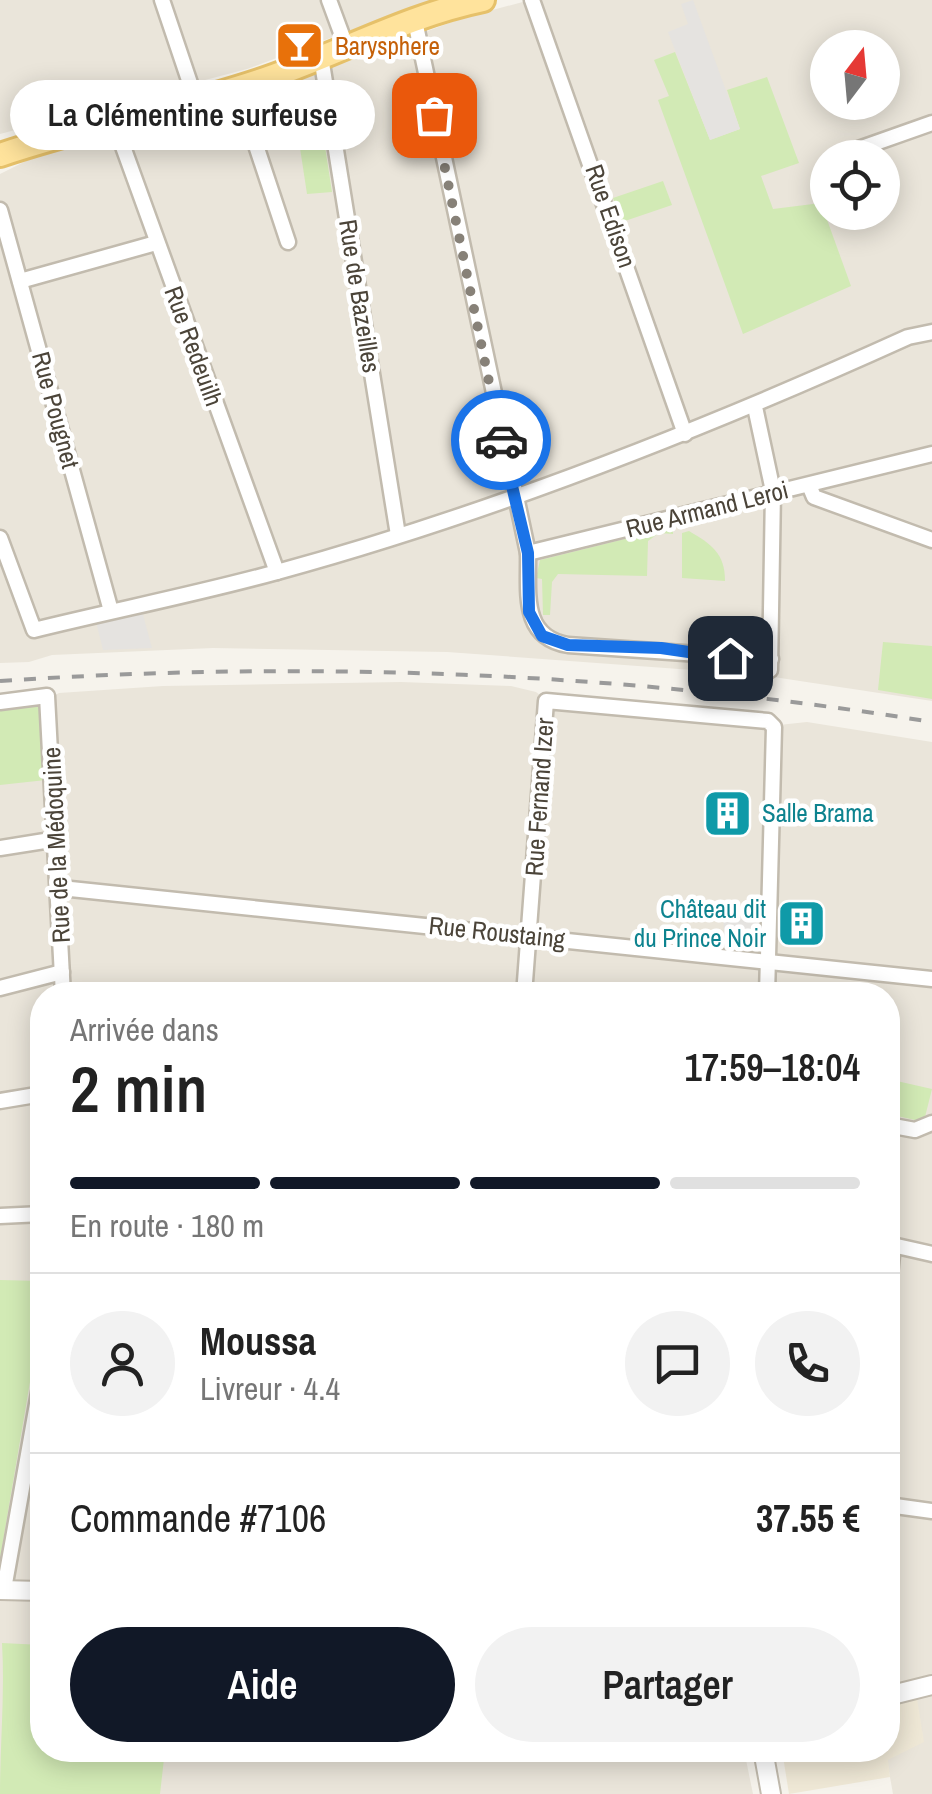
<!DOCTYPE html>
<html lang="fr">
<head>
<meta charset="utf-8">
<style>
	:root { --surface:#fff; --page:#f2f2f2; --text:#222; --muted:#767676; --line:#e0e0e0; --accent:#111827 }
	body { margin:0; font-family:"Archivo Narrow",sans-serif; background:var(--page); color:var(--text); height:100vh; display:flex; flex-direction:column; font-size:38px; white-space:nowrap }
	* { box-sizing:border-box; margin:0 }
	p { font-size:32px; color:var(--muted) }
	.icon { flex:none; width:55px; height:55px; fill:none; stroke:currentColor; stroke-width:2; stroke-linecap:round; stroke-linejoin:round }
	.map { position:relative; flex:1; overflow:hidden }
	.side { position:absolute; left:30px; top:982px; width:870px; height:780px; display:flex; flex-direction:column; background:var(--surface); border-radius:40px; box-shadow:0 5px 25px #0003 }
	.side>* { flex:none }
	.needle { width:65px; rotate:16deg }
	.controls { position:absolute; left:810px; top:30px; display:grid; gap:20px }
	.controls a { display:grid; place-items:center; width:90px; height:90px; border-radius:50%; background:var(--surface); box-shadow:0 5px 25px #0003; font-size:50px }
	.pin { position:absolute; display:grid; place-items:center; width:85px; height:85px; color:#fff; margin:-42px; border-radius:20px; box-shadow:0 5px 15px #0006 }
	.courier { position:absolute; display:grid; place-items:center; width:100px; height:100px; margin:-50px; border:8px solid #1a73e8; border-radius:50%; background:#fff; color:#222; box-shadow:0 2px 12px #0007 }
	.bubble { position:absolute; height:70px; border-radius:35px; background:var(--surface); box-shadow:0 5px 25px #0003; font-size:32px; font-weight:600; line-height:70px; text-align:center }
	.overview em { font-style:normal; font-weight:600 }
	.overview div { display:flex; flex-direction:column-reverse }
	.overview { display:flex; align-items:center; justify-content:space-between; height:170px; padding:0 40px }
	h1 { font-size:65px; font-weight:600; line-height:75px }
	.bar { display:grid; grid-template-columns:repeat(4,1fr); gap:15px 10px; align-content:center; height:120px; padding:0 40px }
	.bar i { height:12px; border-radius:8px; background:var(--line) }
	.bar .active { background:var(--accent) }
	.bar p { grid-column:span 4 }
	.line { display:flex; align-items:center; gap:25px; padding:0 40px; border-top:2px solid var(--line) }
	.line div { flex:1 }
	.round { display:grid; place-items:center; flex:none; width:105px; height:105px; border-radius:52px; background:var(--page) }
	.button { display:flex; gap:20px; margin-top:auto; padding:20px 40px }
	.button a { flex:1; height:115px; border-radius:60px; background:var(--accent); color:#fff; font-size:40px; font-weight:600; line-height:115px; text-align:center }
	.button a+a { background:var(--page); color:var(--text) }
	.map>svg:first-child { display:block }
	.residential { fill:#eae5da; fill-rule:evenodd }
	.education { fill:#efe8d6 }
	.green { fill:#d2eab5 }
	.parking { fill:#e5e3e0 }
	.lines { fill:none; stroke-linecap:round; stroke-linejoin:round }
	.minor-casing { stroke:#c2bbae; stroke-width:19 }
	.tertiary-casing { stroke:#c2bbae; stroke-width:22 }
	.primary-casing { stroke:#e6c16a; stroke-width:28 }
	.minor { stroke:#fff; stroke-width:14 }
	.tertiary { stroke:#fff; stroke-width:18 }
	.primary { stroke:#ffe39c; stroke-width:22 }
	.rail { stroke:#9a9a9a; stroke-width:4; stroke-dasharray:12 12; stroke-linecap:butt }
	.done { stroke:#878178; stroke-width:10; stroke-dasharray:0 18 }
	.route { stroke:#1a73e8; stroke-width:12 }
	.labels { text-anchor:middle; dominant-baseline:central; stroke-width:9; stroke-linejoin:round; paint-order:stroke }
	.food-label { font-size:25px; fill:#c56008; stroke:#fff; text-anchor:start }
	.street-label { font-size:25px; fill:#4b4439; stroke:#fff }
	.culture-label { font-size:25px; fill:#0d838f; stroke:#fff; text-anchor:start }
</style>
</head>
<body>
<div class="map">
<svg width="932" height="1794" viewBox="0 0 932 1794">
	<rect width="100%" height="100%" fill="#f6f3ec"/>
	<!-- residential -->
	<g class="residential">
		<polygon points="0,0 432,0 247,69 0,134"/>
		<path d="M530,0H932V701L761,675L447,652L213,648L52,655L29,662L0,663V174L42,153L248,97L463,18ZM828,48H882V102H828ZM828,158H882V212H828Z"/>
		<polygon points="401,682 511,686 536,692 556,707 760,727 807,722 932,742 932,1794 893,1794 887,1760 917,1699 888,1706 888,995 42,995 42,1750 744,1750 753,1794 0,1794 0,710 40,704 59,693 163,686"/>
	</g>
	<!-- education -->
	<polygon class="education" points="917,1699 924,1742 888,1760 890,1777 789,1794 782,1750 888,1750 888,1706"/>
	<!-- green -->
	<g class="green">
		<polygon points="675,52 710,140 740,129 727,90 767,77 799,163 761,176 773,209 821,203 851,286 743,334 658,100 669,96 654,60"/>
		<polygon points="324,140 332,192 307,194 300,148"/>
		<polygon points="663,181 672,205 622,222 613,198"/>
		<polygon points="673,527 673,534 659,533 648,541 647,576 558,574 552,582 550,615 543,615 542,579 536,578 540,560"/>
		<path d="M689,531C711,544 725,553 725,581L682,578V533Z"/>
		<polygon points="883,642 932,646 932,699 878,690"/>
		<polygon points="40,704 46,780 0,785 0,710"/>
		<polygon points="888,1079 932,1089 925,1117 915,1120 888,1114"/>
		<polygon points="0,1280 42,1281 42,1311 0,1559"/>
		<path d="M2,1643L42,1645V1750H165L160,1794H0C0,1743 5,1695 2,1643Z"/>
	</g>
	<!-- parking -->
	<g class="parking">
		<polygon points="693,0 740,129 710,140 668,32 688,24 681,4"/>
		<polygon points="142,611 152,648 103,650 96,622"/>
		<polygon points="724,911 759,915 759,947 723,946"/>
	</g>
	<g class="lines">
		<defs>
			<g id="minor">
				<polyline points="162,0 195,98"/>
				<polyline points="329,0 346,46"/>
				<polyline points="532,0 685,434"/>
				<path d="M415,21L528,553C529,591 520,637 568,645L771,659"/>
				<polyline points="321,57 398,535"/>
				<polyline points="237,88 288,242"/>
				<polyline points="113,119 277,572"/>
				<polyline points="833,158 932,123"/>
				<polyline points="0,210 111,611"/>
				<polyline points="20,281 156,243"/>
				<polyline points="755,407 773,491 770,670"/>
				<polyline points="809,485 814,497 932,540"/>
				<path d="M0,538L34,630C115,610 197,594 277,572C493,513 705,429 908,337L932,332"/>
				<polyline points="528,553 932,454"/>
				<polyline points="0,702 47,696 63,995"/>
				<polyline points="0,848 57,839"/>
				<polyline points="61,888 932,979"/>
				<polyline points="0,988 62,972"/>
				<polyline points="524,995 546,701 768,721 774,727 767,995"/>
				<polyline points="0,1101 42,1094"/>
				<polyline points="888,1125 915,1130 932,1123"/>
				<polyline points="0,1216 42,1214"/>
				<polyline points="888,1244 932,1254"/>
				<polyline points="888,1296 893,1245"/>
				<polyline points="888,1505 932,1511"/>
				<polyline points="4,1589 42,1376"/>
			</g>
			<g id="tertiary">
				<polyline points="0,1590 42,1591"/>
				<polyline points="888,1696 932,1685"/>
				<polyline points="763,1750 771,1794"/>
			</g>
			<path id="primary" d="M0,155C86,126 175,109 259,81C335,56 405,16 483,0"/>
		</defs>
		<!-- minor casing -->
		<use href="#minor" class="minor-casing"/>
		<!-- tertiary casing -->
		<use href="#tertiary" class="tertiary-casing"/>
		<!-- primary casing -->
		<use href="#primary" class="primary-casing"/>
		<!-- minor -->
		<use href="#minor" class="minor"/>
		<!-- tertiary -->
		<use href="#tertiary" class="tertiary"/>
		<!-- primary -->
		<use href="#primary" class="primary"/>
		<!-- rail -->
		<path class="rail" d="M0,681C312,660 623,672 932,722"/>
	</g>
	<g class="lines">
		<!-- done -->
		<polyline class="done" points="434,115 501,440"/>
		<!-- route -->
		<polyline class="route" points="501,440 528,553 529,612 542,636 568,645 661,648 730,658"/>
	</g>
	<!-- icons -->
	<defs>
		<symbol id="bar-square" viewBox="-11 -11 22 22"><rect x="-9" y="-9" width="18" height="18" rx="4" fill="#e8710a" stroke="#fff"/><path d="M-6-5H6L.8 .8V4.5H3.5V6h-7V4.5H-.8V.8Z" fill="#fff"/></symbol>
		<symbol id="building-square" viewBox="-11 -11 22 22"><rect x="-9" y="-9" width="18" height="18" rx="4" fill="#0f9aa8" stroke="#fff"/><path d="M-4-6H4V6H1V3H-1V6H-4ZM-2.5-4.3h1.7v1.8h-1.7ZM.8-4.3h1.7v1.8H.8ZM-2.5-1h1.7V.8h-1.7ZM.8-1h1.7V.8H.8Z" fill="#fff"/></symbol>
	</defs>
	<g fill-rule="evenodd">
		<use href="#bar-square" x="272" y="18" width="55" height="55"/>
		<use href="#building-square" x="700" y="786" width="55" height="55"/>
		<use href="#building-square" x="774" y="896" width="55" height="55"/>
	</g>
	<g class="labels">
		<!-- food labels -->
		<g class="food-label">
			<text x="335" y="46">Barysphere</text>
		</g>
		<!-- street labels -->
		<g class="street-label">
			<text transform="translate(611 216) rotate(71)">Rue Edison</text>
			<text transform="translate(360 296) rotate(81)">Rue de Bazeilles</text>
			<text transform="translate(194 346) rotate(70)">Rue Redeuilh</text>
			<text transform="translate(56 410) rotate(75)">Rue Pougnet</text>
			<text transform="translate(707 509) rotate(-14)">Rue Armand Leroi</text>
			<text transform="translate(539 797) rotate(-86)">Rue Fernand Izer</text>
			<text transform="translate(56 845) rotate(-93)">Rue de la Médoquine</text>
			<text transform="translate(497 932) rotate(6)">Rue Roustaing</text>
		</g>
		<!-- culture labels -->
		<g class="culture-label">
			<text x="762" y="813">Salle Brama</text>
			<text x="766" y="909" text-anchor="end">Château dit<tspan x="766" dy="29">du Prince Noir</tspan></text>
		</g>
	</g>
</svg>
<div class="controls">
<a><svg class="needle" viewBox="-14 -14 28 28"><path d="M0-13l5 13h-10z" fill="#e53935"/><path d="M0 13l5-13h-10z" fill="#767676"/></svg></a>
<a><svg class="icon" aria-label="locate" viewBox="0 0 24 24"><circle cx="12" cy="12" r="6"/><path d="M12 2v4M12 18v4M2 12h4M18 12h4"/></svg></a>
</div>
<div class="pin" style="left:434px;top:115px;background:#ea580c"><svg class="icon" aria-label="bag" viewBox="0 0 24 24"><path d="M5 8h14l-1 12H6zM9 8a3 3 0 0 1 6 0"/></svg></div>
<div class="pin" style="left:730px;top:658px;background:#1f2937"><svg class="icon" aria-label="home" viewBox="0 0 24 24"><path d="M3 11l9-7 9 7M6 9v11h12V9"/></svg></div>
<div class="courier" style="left:501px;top:440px"><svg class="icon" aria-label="car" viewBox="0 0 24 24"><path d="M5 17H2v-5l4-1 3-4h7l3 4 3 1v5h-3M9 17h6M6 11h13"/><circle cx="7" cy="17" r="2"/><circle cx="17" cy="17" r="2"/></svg></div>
<div class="bubble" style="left:10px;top:80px;width:365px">La Clémentine surfeuse</div>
<section class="side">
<div class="overview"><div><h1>2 min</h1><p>Arrivée dans</p></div><em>17:59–18:04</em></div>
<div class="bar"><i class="active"></i><i class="active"></i><i class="active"></i><i></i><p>En route · 180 m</p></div>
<div class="line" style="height:180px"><a class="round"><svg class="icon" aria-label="person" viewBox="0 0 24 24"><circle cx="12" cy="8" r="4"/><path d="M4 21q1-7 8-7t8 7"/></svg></a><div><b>Moussa</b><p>Livreur · 4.4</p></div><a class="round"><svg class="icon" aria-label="chat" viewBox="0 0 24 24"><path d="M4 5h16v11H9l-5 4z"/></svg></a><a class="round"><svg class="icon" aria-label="phone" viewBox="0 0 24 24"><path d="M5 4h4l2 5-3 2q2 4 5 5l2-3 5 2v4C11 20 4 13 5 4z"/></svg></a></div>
<div class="line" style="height:130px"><div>Commande #7106</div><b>37.55 €</b></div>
<div class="button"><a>Aide</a><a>Partager</a></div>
</section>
</div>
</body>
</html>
